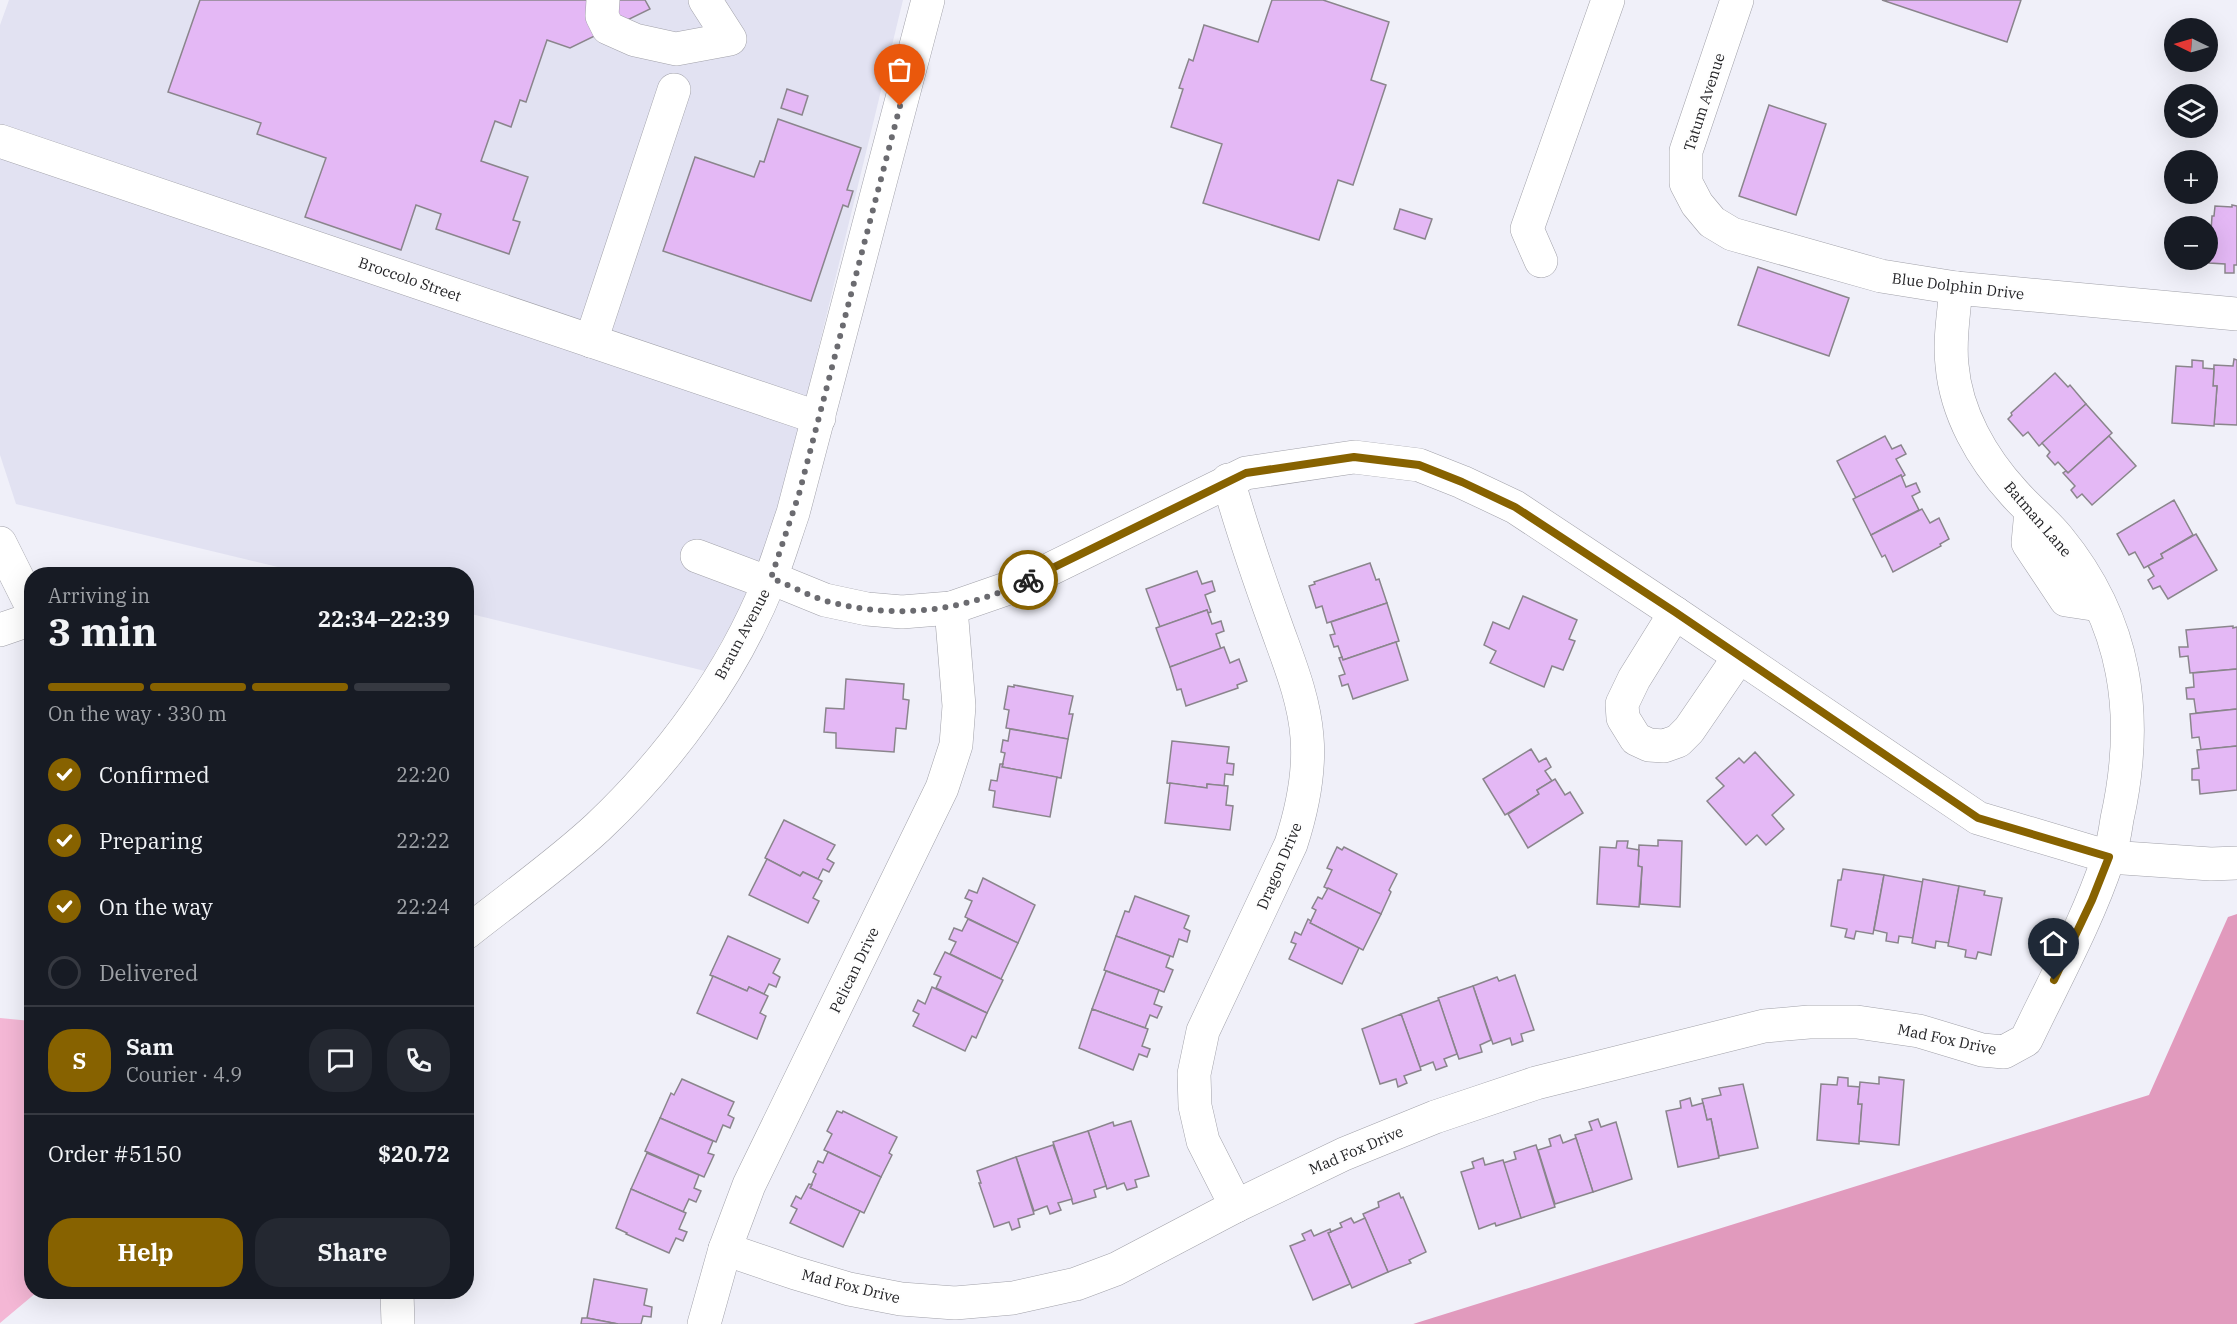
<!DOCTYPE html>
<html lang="en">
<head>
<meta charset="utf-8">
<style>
	:root { --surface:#171b24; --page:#242831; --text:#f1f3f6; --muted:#9ea1a6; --line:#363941; --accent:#876200 }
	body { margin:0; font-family:"IBM Plex Serif",serif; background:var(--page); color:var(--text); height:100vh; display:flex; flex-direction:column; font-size:22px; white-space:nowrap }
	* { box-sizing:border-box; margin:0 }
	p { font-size:20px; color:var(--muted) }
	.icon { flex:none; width:33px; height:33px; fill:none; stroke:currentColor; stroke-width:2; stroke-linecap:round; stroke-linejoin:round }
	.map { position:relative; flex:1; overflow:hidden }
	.sheet { position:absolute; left:24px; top:567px; width:450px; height:732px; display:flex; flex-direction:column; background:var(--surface); border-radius:24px; box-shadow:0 6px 24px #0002 }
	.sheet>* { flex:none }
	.needle { width:39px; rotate:275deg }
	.fabs { position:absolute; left:2164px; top:18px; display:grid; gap:12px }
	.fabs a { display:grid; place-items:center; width:54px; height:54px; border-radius:50%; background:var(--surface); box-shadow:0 6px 24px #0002; font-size:30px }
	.pin { position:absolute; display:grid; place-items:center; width:51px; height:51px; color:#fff; margin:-62px -26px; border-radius:50% 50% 50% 0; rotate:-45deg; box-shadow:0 0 6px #0007 }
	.pin .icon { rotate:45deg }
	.courier { position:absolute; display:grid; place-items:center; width:60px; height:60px; margin:-30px; border:4px solid #876200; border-radius:50%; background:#fff; color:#222; box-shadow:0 2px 8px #0007 }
	.headline em { font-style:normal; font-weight:800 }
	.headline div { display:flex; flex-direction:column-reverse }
	.headline { display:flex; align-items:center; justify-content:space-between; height:102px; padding:0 24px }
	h1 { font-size:39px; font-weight:800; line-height:45px }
	.bar { display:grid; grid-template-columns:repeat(4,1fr); gap:9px 6px; align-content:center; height:72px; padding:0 24px }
	.bar i { height:8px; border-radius:4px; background:var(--line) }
	.bar .on { background:var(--accent) }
	.bar p { grid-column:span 4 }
	.line { display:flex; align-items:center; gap:15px; padding:0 24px; border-top:2px solid var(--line) }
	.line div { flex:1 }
	.round { display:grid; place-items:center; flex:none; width:63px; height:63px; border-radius:24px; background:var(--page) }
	ol { padding:0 24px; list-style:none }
	li { display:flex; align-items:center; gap:18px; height:66px }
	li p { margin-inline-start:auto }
	li .icon { padding:6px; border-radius:50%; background:var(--accent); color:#fff; stroke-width:4 }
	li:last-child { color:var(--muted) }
	li i { width:33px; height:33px; border:3px solid var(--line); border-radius:50% }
	.cta { display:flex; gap:12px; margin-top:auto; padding:12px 24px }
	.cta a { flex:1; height:69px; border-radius:24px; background:var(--accent); color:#fff; font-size:24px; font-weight:800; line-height:69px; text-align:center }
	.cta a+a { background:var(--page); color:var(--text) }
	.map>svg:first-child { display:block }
	.built { fill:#e2e2f2 }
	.green { fill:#f4b7d5 }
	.forest { fill:#e19abd }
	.building { fill:#e4b8f5; stroke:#8a858c; stroke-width:1.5 }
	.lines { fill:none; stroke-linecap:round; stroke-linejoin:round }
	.minor-casing { stroke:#a1a1a9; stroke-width:34 }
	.minor { stroke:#fff; stroke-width:33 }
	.done { stroke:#6b6b70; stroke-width:6; stroke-dasharray:0 10.8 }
	.route { stroke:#876200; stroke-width:8 }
	.labels { text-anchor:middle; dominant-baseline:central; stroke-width:5; stroke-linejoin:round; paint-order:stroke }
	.street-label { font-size:15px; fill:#242427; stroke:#fefefe }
</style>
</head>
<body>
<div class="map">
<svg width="2237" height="1324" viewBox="0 0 2237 1324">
	<rect width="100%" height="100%" fill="#f0f0f9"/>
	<!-- built -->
	<polygon class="built" points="9,0 903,0 777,519 742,605 705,671 467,613 466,574 307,574 16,504 0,455 0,25"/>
	<!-- green -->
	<polygon class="green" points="0,1018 31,1021 32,1292 37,1292 0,1323"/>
	<!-- forest -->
	<polygon class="forest" points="2237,914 2237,1324 1413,1324 2149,1095 2228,917"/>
	<!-- building -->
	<g class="building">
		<polygon points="200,0 645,0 650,9 570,48 547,40 526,102 520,100 511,127 495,121 481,161 528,177 513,220 520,222 509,254 436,229 441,214 416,205 401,250 305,217 326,158 257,134 261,123 168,92"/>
		<polygon points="1272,0 1323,0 1389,22 1371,80 1386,85 1353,185 1338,180 1319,240 1203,203 1222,144 1171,127 1183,89 1179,88 1189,59 1193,61 1204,25 1258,42"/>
		<polygon points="1882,0 2021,0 2007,42"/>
		<polygon points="787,89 808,96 802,115 781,108"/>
		<polygon points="1769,105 1826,124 1796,215 1739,196"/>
		<polygon points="778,119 861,148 847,190 853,191 848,207 843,205 811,301 663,251 695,157 754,177 760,161 764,162"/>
		<polygon points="2232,205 2237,206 2237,265 2234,265 2234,273 2225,273 2225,264 2209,263 2212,216 2214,216 2215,206 2232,207"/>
		<polygon points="1400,209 1432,219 1425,239 1394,229"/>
		<polygon points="1758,267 1849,298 1829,356 1738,325"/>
		<polygon points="2234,359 2237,360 2237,425 2214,424 2217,386 2213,386 2214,365 2233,366"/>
		<polygon points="2192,360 2203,361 2203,368 2214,369 2213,386 2217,386 2214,426 2172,423 2176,366 2192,367"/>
		<polygon points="2055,373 2068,387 2070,385 2086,404 2039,446 2028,432 2023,436 2008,419 2012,415 2011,413"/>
		<polygon points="2086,404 2112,433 2068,473 2058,462 2055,465 2047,456 2050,452 2042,443"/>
		<polygon points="1885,436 1892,449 1901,445 1906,454 1896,459 1905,475 1902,477 1901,475 1856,498 1837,461"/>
		<polygon points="2109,436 2136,466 2092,505 2082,494 2077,498 2071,490 2075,486 2063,473 2066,471 2068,473"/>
		<polygon points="1901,475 1906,487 1916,483 1920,492 1912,496 1919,510 1871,535 1853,499"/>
		<polygon points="2174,500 2193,535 2161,554 2163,558 2144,568 2135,552 2129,555 2117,534"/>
		<polygon points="1922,509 1930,523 1939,518 1949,539 1940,544 1941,546 1893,572 1885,555 1882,557 1871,535"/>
		<polygon points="2196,534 2217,570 2168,599 2160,586 2153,589 2148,580 2154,576 2148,566 2163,558 2161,554"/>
		<polygon points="1370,563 1376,580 1379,579 1387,603 1327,623 1322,606 1316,608 1309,586 1315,584 1314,582"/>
		<polygon points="1197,571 1202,584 1212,581 1215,591 1205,595 1211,612 1208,613 1207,610 1160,627 1146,589"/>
		<polygon points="1523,596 1577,620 1569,639 1575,641 1563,670 1552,666 1544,687 1490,663 1496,651 1484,645 1493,622 1509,629"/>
		<polygon points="1387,603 1399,641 1343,660 1338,646 1334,647 1330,635 1335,634 1331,622"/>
		<polygon points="1207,610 1212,624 1221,621 1224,631 1216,634 1221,649 1170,667 1156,628"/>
		<polygon points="2233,626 2233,628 2237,627 2237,669 2190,673 2188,656 2180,657 2179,647 2188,647 2186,630"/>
		<polygon points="1396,642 1408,680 1353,699 1348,684 1342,686 1339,676 1345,674 1339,658 1342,657 1343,660"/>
		<polygon points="1224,647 1230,663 1239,659 1247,681 1237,685 1238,688 1186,706 1181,689 1177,690 1170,667"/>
		<polygon points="2237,669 2237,709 2196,713 2194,699 2187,699 2186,688 2194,687 2193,673"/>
		<polygon points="846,679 904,684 903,699 909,700 906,729 896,728 894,752 836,748 836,733 824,732 826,708 844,709"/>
		<polygon points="1014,685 1073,696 1069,714 1073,714 1068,739 1006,728 1009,710 1004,709 1008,686 1014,687"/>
		<polygon points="2237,709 2237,746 2201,750 2199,737 2192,738 2190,714"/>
		<polygon points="1010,729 1068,739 1061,778 1002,767 1005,753 1001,752 1003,740 1008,741"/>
		<polygon points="1172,741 1229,747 1227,763 1234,764 1233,775 1225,774 1224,786 1207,784 1207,788 1167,783"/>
		<polygon points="2237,746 2237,790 2200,794 2199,780 2192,780 2192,769 2199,768 2197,750"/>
		<polygon points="1531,749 1539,762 1546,758 1551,767 1545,771 1552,781 1537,790 1539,794 1505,815 1483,779"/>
		<polygon points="1755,752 1794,795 1772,815 1784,829 1766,845 1757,835 1746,845 1707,801 1724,786 1716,778 1739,758 1744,763"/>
		<polygon points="1000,764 1003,764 1002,767 1057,777 1050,817 993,807 995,791 989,790 991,780 997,781"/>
		<polygon points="1555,779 1565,795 1570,792 1583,813 1528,848 1508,814 1539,794 1537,790"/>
		<polygon points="1170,783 1207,788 1207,784 1228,786 1226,805 1233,806 1230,830 1165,823"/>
		<polygon points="784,820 835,845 827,859 834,863 829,872 823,869 818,879 803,872 800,876 765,858"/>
		<polygon points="1658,840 1682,841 1680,907 1640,904 1642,867 1638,866 1639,845 1658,846"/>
		<polygon points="1617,841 1628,841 1627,848 1639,850 1638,866 1642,867 1639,907 1597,904 1600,847 1616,848"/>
		<polygon points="1337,847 1342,850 1344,847 1397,874 1389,890 1391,892 1381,914 1324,887 1332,870 1327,868"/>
		<polygon points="767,859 800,876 803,872 822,881 813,898 819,901 808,923 749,895"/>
		<polygon points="1843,869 1884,875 1873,934 1856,931 1854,939 1845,937 1847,929 1831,926 1838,880 1841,880"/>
		<polygon points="1884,875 1923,882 1913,938 1899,936 1898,943 1886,941 1887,933 1874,930"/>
		<polygon points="983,878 1035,905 1018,943 965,917 972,901 965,898 969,890 977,893"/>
		<polygon points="1923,879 1959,886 1949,943 1936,941 1935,948 1912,943"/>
		<polygon points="1959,886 1985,891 1984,895 2002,898 1991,955 1978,952 1976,959 1965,957 1966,950 1948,946"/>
		<polygon points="1328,888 1381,914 1363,950 1310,923 1316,910 1312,908 1318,897 1322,899"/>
		<polygon points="1135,896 1189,916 1184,928 1190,931 1187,942 1179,939 1173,957 1116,936 1125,911 1129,912"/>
		<polygon points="968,919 1018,943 1001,979 950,954 956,942 949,939 954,928 962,931"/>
		<polygon points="1308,919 1311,921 1310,923 1359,948 1342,984 1289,959 1296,944 1291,942 1295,932 1301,935"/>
		<polygon points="728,936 780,959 773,973 780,977 776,987 769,984 764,994 749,987 747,991 710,975"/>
		<polygon points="1116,936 1170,956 1166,967 1173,970 1164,992 1104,970"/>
		<polygon points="945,952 1003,980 987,1013 936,988 941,977 934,974"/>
		<polygon points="1106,971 1159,990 1154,1004 1162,1007 1157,1018 1150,1015 1145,1028 1092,1009"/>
		<polygon points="1515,975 1534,1030 1521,1034 1523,1041 1512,1045 1510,1038 1493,1044 1473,986 1497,977 1499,981"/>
		<polygon points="713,976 747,991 749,987 768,996 760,1013 766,1016 757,1039 697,1013"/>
		<polygon points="1473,986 1491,1040 1480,1045 1482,1052 1459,1059 1438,998"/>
		<polygon points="932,987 987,1013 976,1038 972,1036 965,1051 913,1026 919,1014 913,1011 918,1000 925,1004"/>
		<polygon points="1439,1000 1457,1054 1444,1059 1447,1066 1436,1070 1433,1062 1420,1067 1401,1014"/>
		<polygon points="1092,1009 1148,1029 1142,1046 1150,1049 1147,1057 1139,1054 1133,1070 1079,1048"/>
		<polygon points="1401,1014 1421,1070 1404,1076 1407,1083 1398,1087 1396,1079 1380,1084 1362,1029"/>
		<polygon points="1838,1077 1848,1078 1848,1086 1860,1087 1858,1104 1862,1104 1859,1144 1817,1140 1821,1084 1837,1085"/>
		<polygon points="1879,1077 1904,1080 1899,1145 1859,1141 1862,1104 1858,1104 1860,1082 1879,1084"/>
		<polygon points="682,1079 734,1102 728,1115 734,1118 730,1128 723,1125 716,1142 660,1118 671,1093 674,1095"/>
		<polygon points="1743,1084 1758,1148 1719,1156 1711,1119 1707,1120 1702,1099 1721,1095 1719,1088"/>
		<polygon points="1690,1098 1692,1106 1703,1103 1707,1120 1711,1119 1719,1158 1678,1167 1666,1111 1681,1108 1680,1101"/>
		<polygon points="837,1111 842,1113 843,1111 897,1137 889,1153 892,1155 881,1177 824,1150 832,1134 827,1131"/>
		<polygon points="660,1118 713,1141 708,1153 714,1155 704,1177 645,1151"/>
		<polygon points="1598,1119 1601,1127 1616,1122 1632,1179 1593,1192 1575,1135 1592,1130 1589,1122"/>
		<polygon points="1131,1121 1149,1176 1135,1180 1137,1187 1127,1190 1124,1183 1107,1189 1088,1131 1113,1122 1114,1126"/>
		<polygon points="1088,1131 1106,1186 1094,1190 1096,1197 1073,1204 1053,1142"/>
		<polygon points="1560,1135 1563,1143 1576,1138 1593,1192 1555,1204 1538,1150 1551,1146 1549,1139"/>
		<polygon points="1053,1145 1072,1199 1058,1203 1061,1210 1050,1214 1047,1206 1034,1211 1016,1157"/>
		<polygon points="1536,1145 1555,1207 1521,1218 1503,1163 1516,1159 1514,1152"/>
		<polygon points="828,1152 881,1177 864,1213 810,1188 816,1174 813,1172 818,1161 823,1163"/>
		<polygon points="647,1153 699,1175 694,1188 701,1191 696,1202 689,1199 683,1212 631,1189"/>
		<polygon points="1016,1157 1034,1214 1018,1219 1020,1227 1012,1230 1009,1222 994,1227 979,1183 981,1183 977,1171"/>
		<polygon points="1483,1158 1485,1165 1503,1160 1521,1218 1496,1226 1495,1223 1479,1229 1461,1172 1474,1168 1472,1162"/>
		<polygon points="809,1184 812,1185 810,1188 860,1211 843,1247 790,1223 797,1209 791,1206 796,1196 801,1199"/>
		<polygon points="631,1189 686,1213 679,1229 687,1232 683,1241 676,1238 669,1253 626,1234 627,1233 616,1228"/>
		<polygon points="1399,1193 1401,1198 1403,1197 1426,1252 1409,1260 1411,1263 1388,1272 1363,1214 1379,1207 1378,1202"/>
		<polygon points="1351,1218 1354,1223 1365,1218 1388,1272 1352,1288 1328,1233 1342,1227 1340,1223"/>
		<polygon points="1330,1229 1331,1232 1328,1233 1350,1284 1313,1300 1290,1246 1305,1240 1302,1234 1311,1230 1314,1236"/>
		<polygon points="594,1279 647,1289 644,1305 652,1307 651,1317 643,1316 641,1324 618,1324 587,1318"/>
		<polygon points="582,1318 587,1318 618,1324 581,1324"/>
	</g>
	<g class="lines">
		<defs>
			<g id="minor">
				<polyline points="603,0 602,16 608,28 635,40 676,49 730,39 705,0"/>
				<polyline points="1737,0 1686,151 1686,183 1697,204 1712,222 1732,234 1881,276 1956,288 2237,314"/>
				<polyline points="0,141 819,418"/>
				<polyline points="1541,261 1527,229 1608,0"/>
				<polyline points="591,341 674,90"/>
				<path d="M1228,480C1242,529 1258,576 1275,623C1288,660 1304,697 1307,737C1310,773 1302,810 1291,844L1203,1031L1194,1074L1195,1106L1203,1141L1236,1206"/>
				<polyline points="2031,511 2028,543 2066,600 2099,605"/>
				<polyline points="0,543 32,607"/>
				<polyline points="697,556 769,583"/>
				<polyline points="771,578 825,600 867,609 902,612 951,608 1020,584 1246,473 1354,457 1419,465 1462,482 1515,507 1675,613 1978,818 2109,857 2211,864 2237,863"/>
				<polyline points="1675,613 1634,679 1622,704 1623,718 1636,739 1649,745 1664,746 1678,741 1689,730 1739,657"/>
				<polyline points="0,630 32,619"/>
				<path d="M466,933C510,898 557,865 598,827C670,759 732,674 769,582C778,560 785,536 793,513L928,0"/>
				<path d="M725,1249L795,1273L849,1289L901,1299L955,1303L1013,1298L1076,1284L1116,1269L1236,1206L1344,1154L1435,1117L1536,1083L1764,1026L1809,1022H1857L1919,1031L1982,1050L2004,1052L2026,1040C2054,981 2087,922 2108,859C2113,846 2115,833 2117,819C2140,716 2127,622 2058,538C2045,522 2028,509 2014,493C1982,458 1956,413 1952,365C1949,340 1954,313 1956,288"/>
				<polyline points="397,1292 398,1324"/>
				<polyline points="704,1324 725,1249 749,1185 942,788 956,745 959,706 951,608"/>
			</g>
		</defs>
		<!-- minor casing -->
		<use href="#minor" class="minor-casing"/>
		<!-- minor -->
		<use href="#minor" class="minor"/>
	</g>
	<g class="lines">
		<!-- done -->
		<path class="done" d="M900,106L799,494L771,578C789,585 807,595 826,601C895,620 963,612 1028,580"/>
		<!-- route -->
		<polyline class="route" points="1028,580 1246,473 1354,457 1419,465 1462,482 1515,507 1675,612 1978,818 2109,857 2092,900 2054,980"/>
	</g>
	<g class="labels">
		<!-- street labels -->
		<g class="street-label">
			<text transform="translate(1704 102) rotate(-72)">Tatum Avenue</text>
			<text transform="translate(410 279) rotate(19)">Broccolo Street</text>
			<text transform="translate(1958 286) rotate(7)">Blue Dolphin Drive</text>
			<text transform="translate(2038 519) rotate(49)">Batman Lane</text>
			<text transform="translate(742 634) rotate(-62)">Braun Avenue</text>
			<text transform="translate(1279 866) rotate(-67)">Dragon Drive</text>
			<text transform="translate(854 970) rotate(-64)">Pelican Drive</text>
			<text transform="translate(1947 1039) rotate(12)">Mad Fox Drive</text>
			<text transform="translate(1356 1150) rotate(-23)">Mad Fox Drive</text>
			<text transform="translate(851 1286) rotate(14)">Mad Fox Drive</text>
		</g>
	</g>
</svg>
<div class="fabs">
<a><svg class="needle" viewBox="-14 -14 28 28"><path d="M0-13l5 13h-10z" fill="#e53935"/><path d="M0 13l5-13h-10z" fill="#9ea1a6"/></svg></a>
<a><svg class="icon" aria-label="layers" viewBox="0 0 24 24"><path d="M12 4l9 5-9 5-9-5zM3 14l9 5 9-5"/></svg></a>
<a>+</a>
<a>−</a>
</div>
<div class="pin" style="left:900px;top:106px;background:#ea580c"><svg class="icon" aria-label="bag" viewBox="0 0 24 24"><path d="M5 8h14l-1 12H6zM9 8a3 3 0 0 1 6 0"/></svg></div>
<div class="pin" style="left:2054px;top:980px;background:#1f2937"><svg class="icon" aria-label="home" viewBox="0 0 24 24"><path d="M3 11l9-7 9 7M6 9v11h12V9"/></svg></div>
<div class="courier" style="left:1028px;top:580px"><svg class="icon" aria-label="bike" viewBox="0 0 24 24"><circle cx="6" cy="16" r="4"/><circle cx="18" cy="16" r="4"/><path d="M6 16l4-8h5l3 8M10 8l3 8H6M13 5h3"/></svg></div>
<section class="sheet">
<div class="headline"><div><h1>3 min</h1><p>Arriving in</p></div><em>22:34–22:39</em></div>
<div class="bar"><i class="on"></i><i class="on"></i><i class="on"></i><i></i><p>On the way · 330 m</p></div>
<ol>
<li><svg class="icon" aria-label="check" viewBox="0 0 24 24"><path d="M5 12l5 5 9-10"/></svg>Confirmed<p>22:20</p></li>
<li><svg class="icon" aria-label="check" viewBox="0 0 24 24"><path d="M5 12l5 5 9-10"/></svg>Preparing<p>22:22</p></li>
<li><svg class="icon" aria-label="check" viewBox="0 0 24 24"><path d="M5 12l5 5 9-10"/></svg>On the way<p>22:24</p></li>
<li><i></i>Delivered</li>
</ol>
<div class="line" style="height:108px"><b class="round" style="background:var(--accent);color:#fff">S</b><div><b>Sam</b><p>Courier · 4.9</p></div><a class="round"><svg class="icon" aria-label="chat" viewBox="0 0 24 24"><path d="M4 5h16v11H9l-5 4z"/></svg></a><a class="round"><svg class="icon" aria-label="phone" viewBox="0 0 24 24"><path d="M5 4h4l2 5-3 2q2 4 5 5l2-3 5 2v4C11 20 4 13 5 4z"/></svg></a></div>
<div class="line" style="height:78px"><div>Order #5150</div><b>$20.72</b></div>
<div class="cta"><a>Help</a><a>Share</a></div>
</section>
</div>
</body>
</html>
